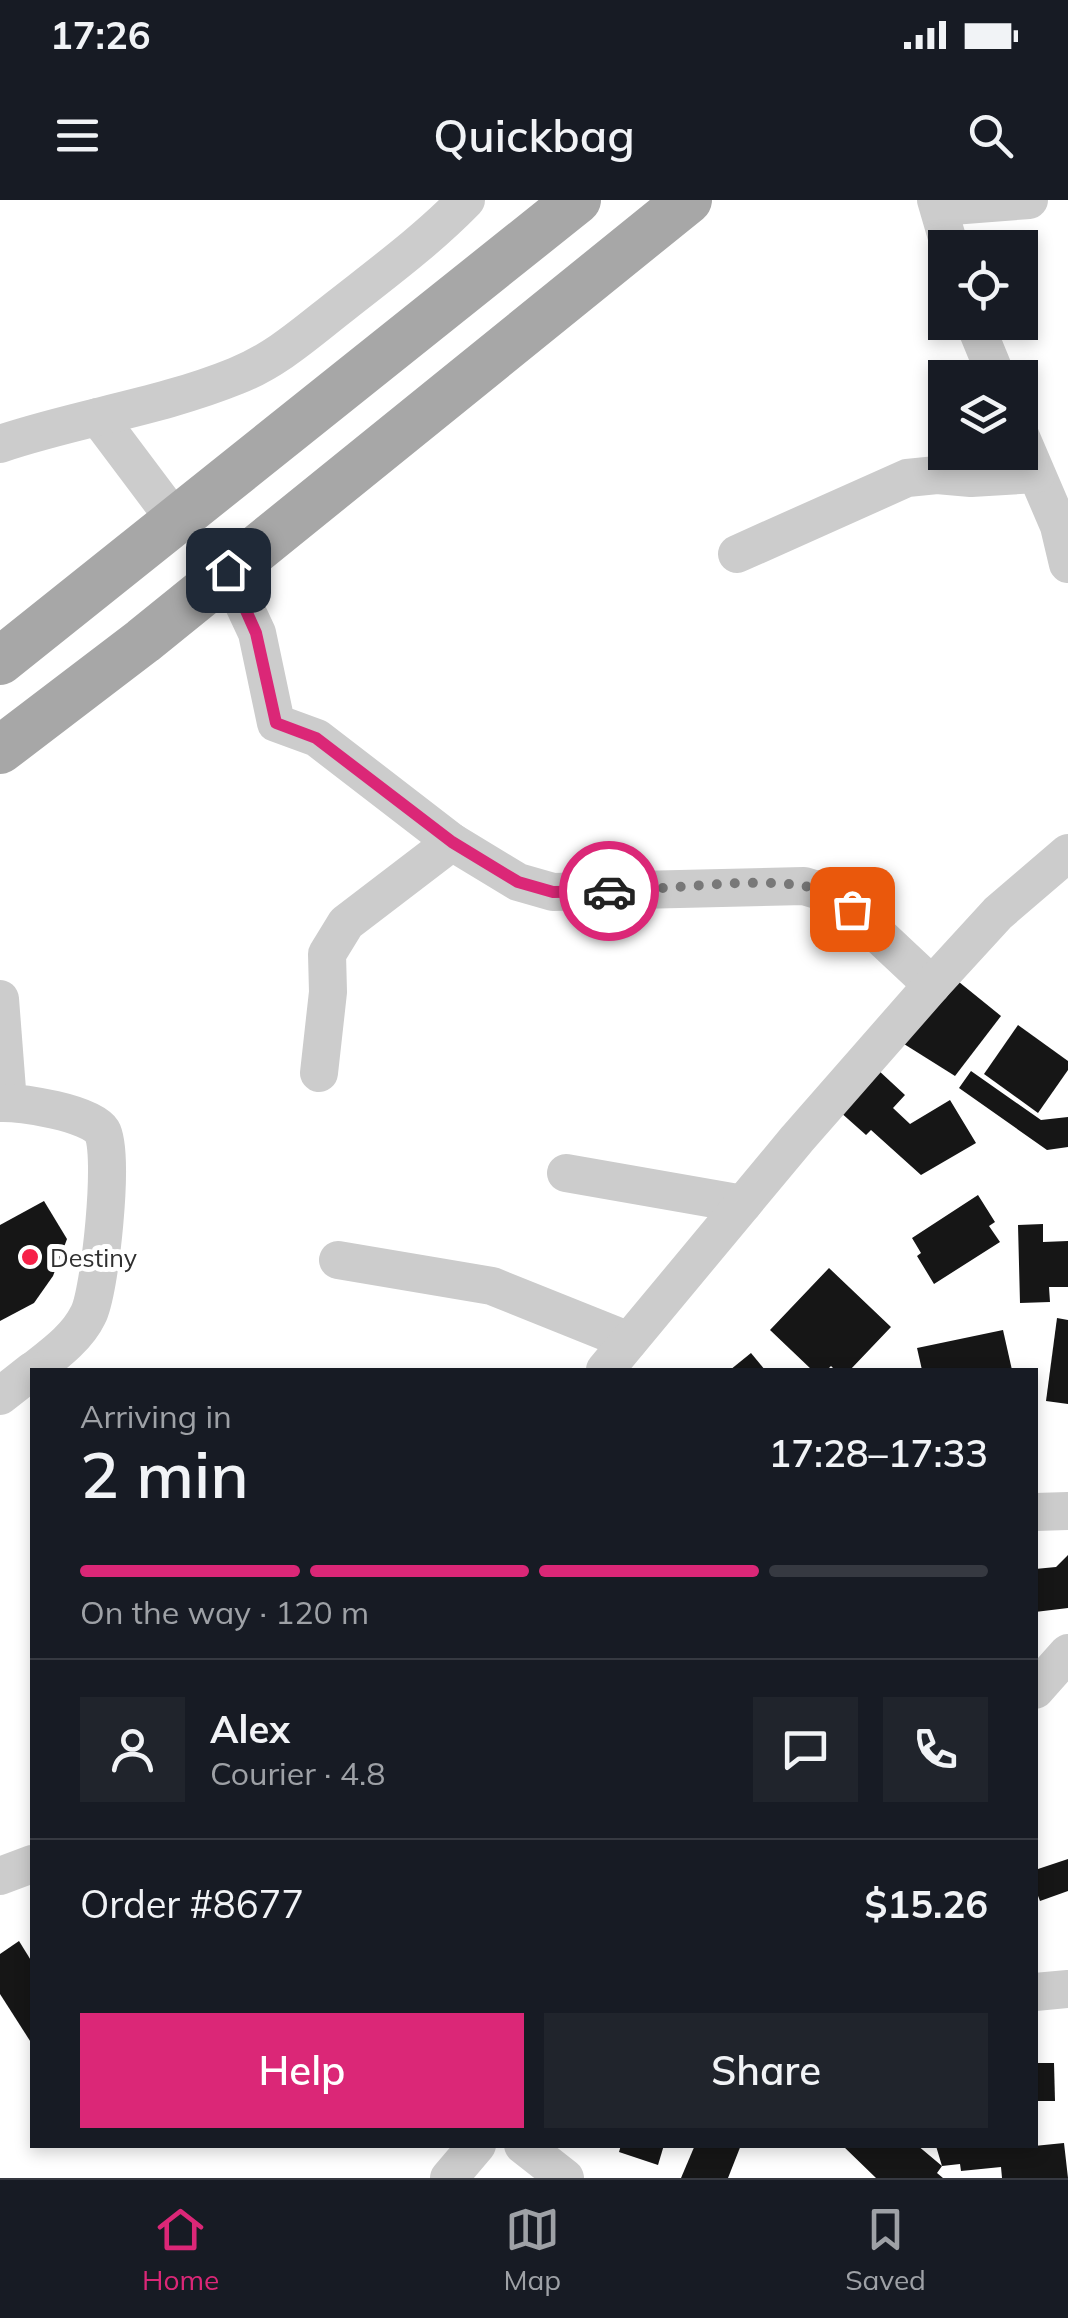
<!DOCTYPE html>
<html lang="en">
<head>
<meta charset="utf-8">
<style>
	:root { --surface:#171b24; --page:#20242c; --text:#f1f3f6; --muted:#9ea1a6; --line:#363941; --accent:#db2777 }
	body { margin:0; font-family:Mulish,sans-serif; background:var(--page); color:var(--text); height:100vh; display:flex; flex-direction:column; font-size:38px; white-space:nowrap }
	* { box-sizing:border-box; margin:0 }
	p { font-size:32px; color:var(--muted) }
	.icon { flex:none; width:55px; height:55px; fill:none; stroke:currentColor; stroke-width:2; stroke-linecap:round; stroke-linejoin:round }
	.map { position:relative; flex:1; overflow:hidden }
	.sheet { position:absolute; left:30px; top:1168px; width:1008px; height:780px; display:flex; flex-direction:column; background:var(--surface); border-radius:0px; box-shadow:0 5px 15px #0003 }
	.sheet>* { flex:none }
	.controls { position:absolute; left:928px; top:30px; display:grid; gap:20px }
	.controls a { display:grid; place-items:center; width:110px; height:110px; border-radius:0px; background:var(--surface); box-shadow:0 5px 15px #0003; font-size:50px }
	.pin { position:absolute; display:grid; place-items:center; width:85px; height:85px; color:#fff; margin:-42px; border-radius:20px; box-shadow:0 5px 15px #0006 }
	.courier { position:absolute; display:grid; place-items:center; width:100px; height:100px; margin:-50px; border:8px solid #db2777; border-radius:50%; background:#fff; color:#222; box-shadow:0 2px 12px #0007 }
	.head em { font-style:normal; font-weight:600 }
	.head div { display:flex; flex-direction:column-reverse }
	.head { display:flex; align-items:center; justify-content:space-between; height:170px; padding:0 50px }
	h1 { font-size:65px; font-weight:600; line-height:75px }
	.bar { display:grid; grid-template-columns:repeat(4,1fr); gap:15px 10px; align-content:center; height:120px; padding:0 50px }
	.bar i { height:12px; border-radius:8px; background:var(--line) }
	.bar .selected { background:var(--accent) }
	.bar p { grid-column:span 4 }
	.line { display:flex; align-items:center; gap:25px; padding:0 50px; border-top:2px solid var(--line) }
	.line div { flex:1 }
	.round { display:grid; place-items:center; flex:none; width:105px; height:105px; border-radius:0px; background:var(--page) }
	.button { display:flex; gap:20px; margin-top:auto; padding:20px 50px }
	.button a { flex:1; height:115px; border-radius:0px; background:var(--accent); color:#fff; font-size:40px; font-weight:600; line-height:115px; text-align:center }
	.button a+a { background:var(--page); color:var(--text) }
	.status { display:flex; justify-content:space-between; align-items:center; height:70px; padding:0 50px; background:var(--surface); direction:ltr }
	.status svg { height:28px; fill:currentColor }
	header { display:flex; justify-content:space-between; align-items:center; height:130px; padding:0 50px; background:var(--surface); font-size:45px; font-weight:600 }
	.tabs { display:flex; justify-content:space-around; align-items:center; height:140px; border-top:2px solid var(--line); background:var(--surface); font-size:28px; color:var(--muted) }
	.tabs a { display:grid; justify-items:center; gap:5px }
	.tabs .selected { color:var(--accent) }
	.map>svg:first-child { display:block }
	.building { fill:#161616 }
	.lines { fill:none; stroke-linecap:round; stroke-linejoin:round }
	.minor { stroke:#ccc; stroke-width:38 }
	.major { stroke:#a7a7a7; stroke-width:48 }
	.done { stroke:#787878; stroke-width:10; stroke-dasharray:0 18 }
	.route { stroke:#db2777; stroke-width:12 }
	.poi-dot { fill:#f62148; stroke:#fff; stroke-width:4 }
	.labels { text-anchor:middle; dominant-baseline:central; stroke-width:10; stroke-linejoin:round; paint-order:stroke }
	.poi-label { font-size:25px; fill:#2f2f2f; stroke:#fff; text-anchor:start }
</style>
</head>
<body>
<div class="status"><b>17:26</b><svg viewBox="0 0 49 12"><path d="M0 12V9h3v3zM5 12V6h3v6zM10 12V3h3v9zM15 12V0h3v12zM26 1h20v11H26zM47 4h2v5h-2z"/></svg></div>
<header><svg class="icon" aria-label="menu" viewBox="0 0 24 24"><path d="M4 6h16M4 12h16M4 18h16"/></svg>Quickbag<svg class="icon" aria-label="search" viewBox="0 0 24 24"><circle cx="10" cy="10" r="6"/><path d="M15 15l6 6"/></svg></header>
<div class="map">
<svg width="1068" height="1978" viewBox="0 0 1068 1978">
	<rect width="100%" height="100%" fill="#fff"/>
	<!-- building -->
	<g class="building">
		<polygon points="959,782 1001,816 955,876 904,844"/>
		<polygon points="1018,825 1068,861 1068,870 1038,913 984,874"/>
		<polygon points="877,869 905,895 893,908 910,924 950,900 976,943 921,975 871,930 866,935 839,911"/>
		<polygon points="971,871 1041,920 1068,917 1068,947 1047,950 959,888"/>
		<polygon points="978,995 995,1022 989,1026 1000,1042 934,1084 917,1056 921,1053 912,1038"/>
		<polygon points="44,1001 67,1039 53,1076 34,1103 0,1121 0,1025"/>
		<polygon points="1043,1024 1043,1042 1068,1041 1068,1087 1049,1087 1050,1102 1020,1103 1018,1025"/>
		<polygon points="829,1068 891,1127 850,1170 835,1170 831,1166 827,1170 812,1170 770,1130"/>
		<polygon points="1057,1118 1068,1120 1068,1204 1046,1201"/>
		<polygon points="1003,1130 1012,1170 922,1170 917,1148"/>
		<polygon points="751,1153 765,1170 730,1170"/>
		<polygon points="1068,1355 1068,1408 1035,1412 1035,1369 1056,1367"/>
		<polygon points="1068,1659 1068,1691 1040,1701 1035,1688 1035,1670"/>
		<polygon points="19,1741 32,1762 32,1844 0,1794 0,1754"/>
		<polygon points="1035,1863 1054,1863 1055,1901 1035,1901"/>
		<polygon points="1064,1943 1068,1978 1002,1978 1001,1967 961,1971 960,1964 942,1966 937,1973 943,1978 876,1978 842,1945 917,1945 942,1966 936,1946 1024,1947"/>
		<polygon points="621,1945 664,1945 658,1965 619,1952"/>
		<polygon points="695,1945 741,1945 728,1978 681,1978"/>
	</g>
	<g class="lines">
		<!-- minor -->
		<g class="minor">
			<polyline points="936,0 950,48"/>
			<polyline points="939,7 1029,0"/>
			<polyline points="974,122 997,178"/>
			<polyline points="98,217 176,321"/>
			<polyline points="1020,235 1059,326 1068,364"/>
			<path d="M0,244C77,218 160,207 236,176C277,160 308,131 343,104C385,71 428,39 466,0"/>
			<polyline points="737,354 907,278 937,275 971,278 1036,274"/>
			<polyline points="228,371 257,433 276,523 317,538 452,642 518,682 553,692 804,686 837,696 932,785"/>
			<polyline points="0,799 8,903"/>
			<polyline points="319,873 328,792 327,754 346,723 452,642"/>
			<path d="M0,903C22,902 90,913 102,931C115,952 100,1093 88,1115C77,1138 53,1155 34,1170"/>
			<polyline points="566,973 743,1004"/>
			<polyline points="338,1060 492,1086 629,1141"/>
			<polyline points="605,1170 797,939 932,785 998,713 1068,653"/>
			<polyline points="0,1196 32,1171"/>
			<polyline points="1035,1312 1068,1311"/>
			<polyline points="1035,1490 1068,1453"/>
			<polyline points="0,1676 32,1664"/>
			<polyline points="1035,1792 1068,1789"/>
			<polyline points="523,1945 565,1978"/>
			<polyline points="449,1978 477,1945"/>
		</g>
		<!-- major -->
		<g class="major">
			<polyline points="0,461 577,0"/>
			<polyline points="0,550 143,441 688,0"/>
		</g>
	</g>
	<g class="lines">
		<!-- done -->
		<path class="done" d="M609,691C668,690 749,677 804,686C823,689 838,697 852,709"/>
		<!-- route -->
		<polyline class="route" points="228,370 256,433 276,523 316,538 452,642 518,682 553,692 609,691"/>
	</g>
	<!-- markers -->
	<circle class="poi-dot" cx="30" cy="1057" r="10"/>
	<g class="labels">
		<!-- poi labels -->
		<g class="poi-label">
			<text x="50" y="1057">Destiny</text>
		</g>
	</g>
</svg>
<div class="controls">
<a><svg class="icon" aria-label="locate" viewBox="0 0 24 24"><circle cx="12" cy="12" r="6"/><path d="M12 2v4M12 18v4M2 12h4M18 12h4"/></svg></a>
<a><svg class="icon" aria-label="layers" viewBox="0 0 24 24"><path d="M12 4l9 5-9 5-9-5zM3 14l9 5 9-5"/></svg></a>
</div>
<div class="pin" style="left:852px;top:709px;background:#ea580c"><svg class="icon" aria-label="bag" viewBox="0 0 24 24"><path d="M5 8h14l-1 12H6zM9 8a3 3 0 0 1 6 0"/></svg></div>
<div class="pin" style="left:228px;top:370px;background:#1f2937"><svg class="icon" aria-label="home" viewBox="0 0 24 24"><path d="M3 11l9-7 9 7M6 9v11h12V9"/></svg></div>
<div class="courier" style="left:609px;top:691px"><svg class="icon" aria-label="car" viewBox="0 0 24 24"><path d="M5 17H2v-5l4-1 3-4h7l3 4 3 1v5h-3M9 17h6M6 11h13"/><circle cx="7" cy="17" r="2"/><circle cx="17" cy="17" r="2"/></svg></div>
<section class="sheet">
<div class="head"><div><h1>2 min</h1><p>Arriving in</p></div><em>17:28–17:33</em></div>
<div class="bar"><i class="selected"></i><i class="selected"></i><i class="selected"></i><i></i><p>On the way · 120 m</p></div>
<div class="line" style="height:180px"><a class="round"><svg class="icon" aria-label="person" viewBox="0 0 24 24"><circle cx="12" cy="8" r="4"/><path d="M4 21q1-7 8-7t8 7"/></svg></a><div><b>Alex</b><p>Courier · 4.8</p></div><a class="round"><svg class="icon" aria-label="chat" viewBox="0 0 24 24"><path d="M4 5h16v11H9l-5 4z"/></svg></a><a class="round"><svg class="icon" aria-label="phone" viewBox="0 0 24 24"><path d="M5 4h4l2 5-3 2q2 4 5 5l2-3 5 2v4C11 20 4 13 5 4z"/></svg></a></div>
<div class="line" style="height:130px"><div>Order #8677</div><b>$15.26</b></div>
<div class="button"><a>Help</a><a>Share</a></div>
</section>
</div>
<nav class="tabs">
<a class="selected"><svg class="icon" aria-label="home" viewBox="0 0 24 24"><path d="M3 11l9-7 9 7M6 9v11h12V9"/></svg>Home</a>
<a><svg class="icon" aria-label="map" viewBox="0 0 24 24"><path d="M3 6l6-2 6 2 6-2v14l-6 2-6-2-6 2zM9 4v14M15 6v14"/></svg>Map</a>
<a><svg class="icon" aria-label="saved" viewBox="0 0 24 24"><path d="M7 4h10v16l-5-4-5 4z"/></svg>Saved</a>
</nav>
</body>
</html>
